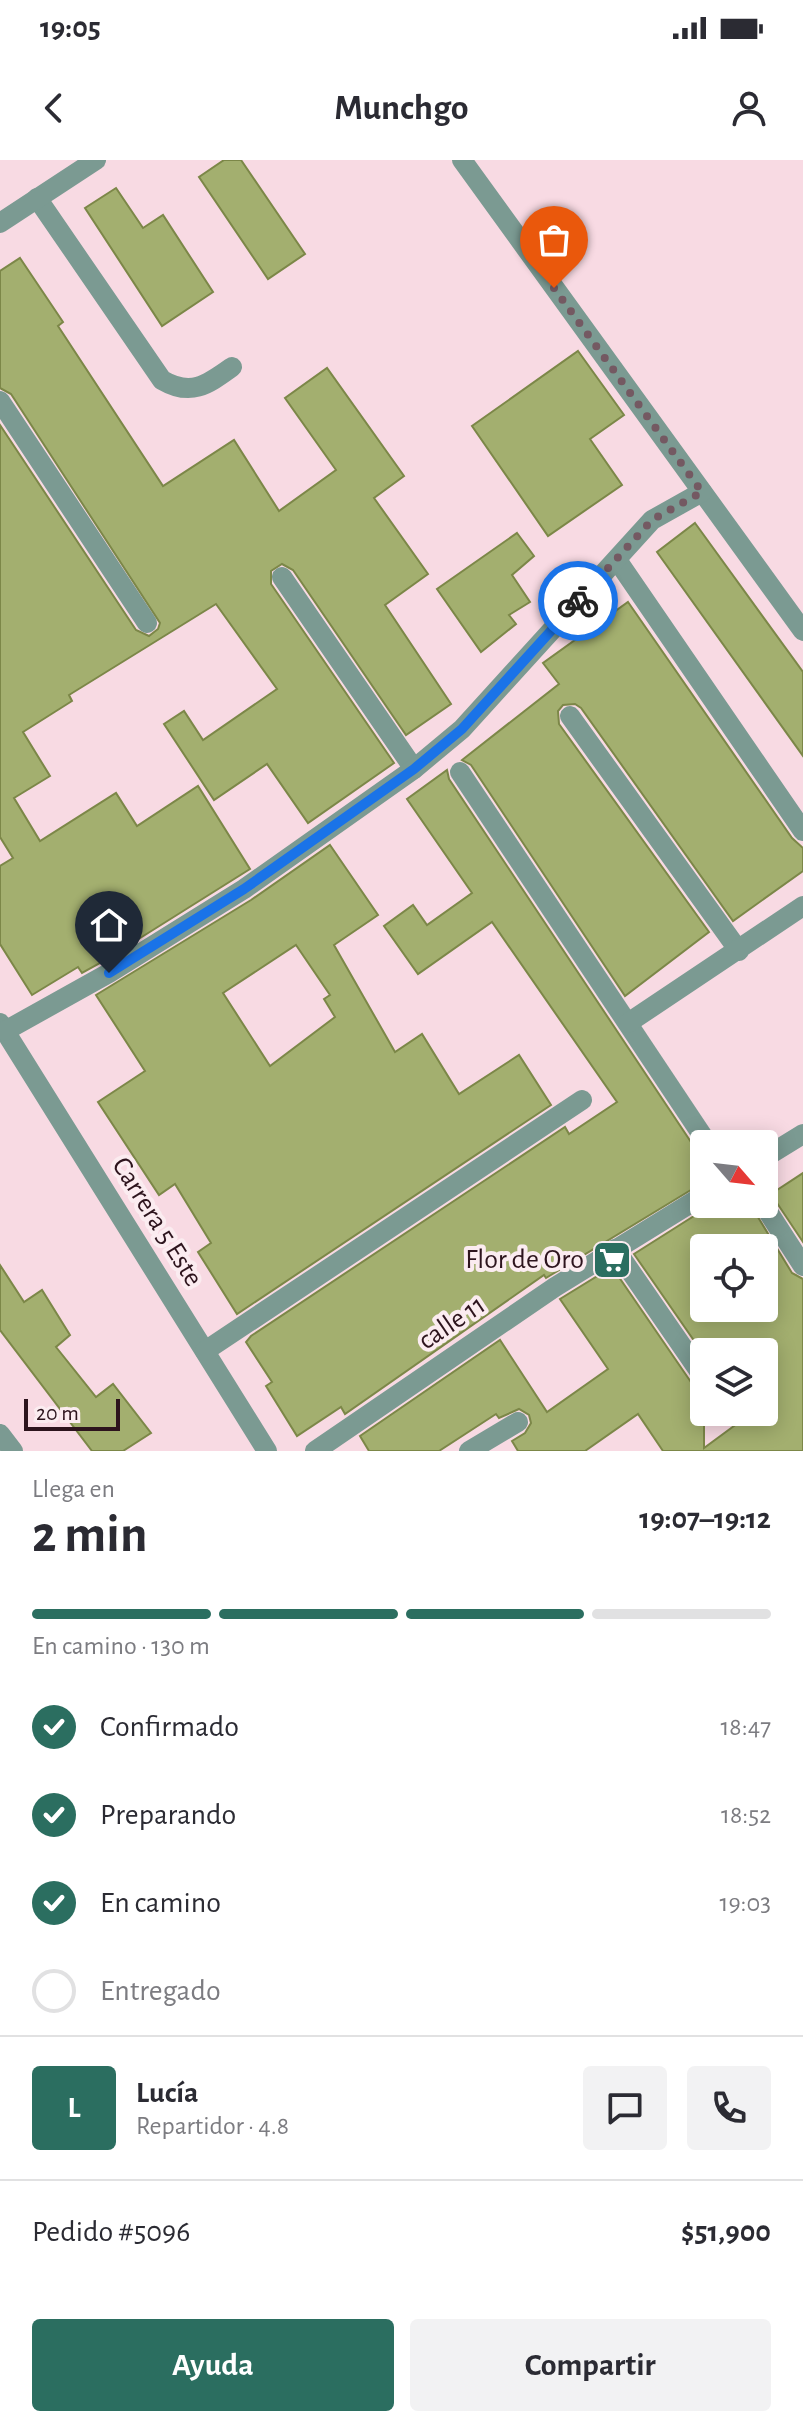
<!DOCTYPE html>
<html lang="es">
<head>
<meta charset="utf-8">
<style>
	:root { --surface:#fff; --page:#f2f2f3; --text:#2b2b33; --muted:#7c7c81; --line:#e1e1e2; --accent:#2b6e60 }
	body { margin:0; font-family:"Alegreya Sans",sans-serif; background:var(--page); color:var(--text); height:100vh; display:flex; flex-direction:column; font-size:30px; white-space:nowrap }
	* { box-sizing:border-box; margin:0 }
	p { font-size:26px; color:var(--muted) }
	.icon { flex:none; width:44px; height:44px; fill:none; stroke:currentColor; stroke-width:2; stroke-linecap:round; stroke-linejoin:round }
	.map { position:relative; height:1291px; overflow:hidden }
	.side { display:flex; flex-direction:column; background:var(--surface); flex:1 }
	.side>* { flex:none }
	.needle { width:52px; rotate:118deg }
	.fabs { position:absolute; left:690px; top:970px; display:grid; gap:16px }
	.fabs a { display:grid; place-items:center; width:88px; height:88px; border-radius:8px; background:var(--surface); box-shadow:0 4px 20px #0003; font-size:40px }
	.scale { position:absolute; left:24px; bottom:20px; width:96px; box-sizing:border-box; padding-left:8px; border:4px solid #2d141d; border-top:0; font-size:22px; line-height:28px; white-space:nowrap; color:#2d141d; -webkit-text-stroke:6px #fbecf0; paint-order:stroke }
	.pin { position:absolute; display:grid; place-items:center; width:68px; height:68px; color:#fff; margin:-82px -34px; border-radius:50% 50% 50% 0; rotate:-45deg; box-shadow:0 0 8px #0007 }
	.pin .icon { rotate:45deg }
	.courier { position:absolute; display:grid; place-items:center; width:80px; height:80px; margin:-40px; border:6px solid #1a73e8; border-radius:50%; background:#fff; color:#222; box-shadow:0 2px 10px #0007 }
	.summary em { font-style:normal; font-weight:700 }
	.summary div { display:flex; flex-direction:column-reverse }
	.summary { display:flex; align-items:center; justify-content:space-between; height:136px; padding:0 32px }
	h1 { font-size:52px; font-weight:700; line-height:60px }
	.bar { display:grid; grid-template-columns:repeat(4,1fr); gap:12px 8px; align-content:center; height:96px; padding:0 32px }
	.bar i { height:10px; border-radius:6px; background:var(--line) }
	.bar .active { background:var(--accent) }
	.bar p { grid-column:span 4 }
	.line { display:flex; align-items:center; gap:20px; padding:0 32px; border-top:2px solid var(--line) }
	.line div { flex:1 }
	.round { display:grid; place-items:center; flex:none; width:84px; height:84px; border-radius:8px; background:var(--page) }
	ol { padding:0 32px; list-style:none }
	li { display:flex; align-items:center; gap:24px; height:88px }
	li p { margin-inline-start:auto }
	li .icon { padding:8px; border-radius:50%; background:var(--accent); color:#fff; stroke-width:4 }
	li:last-child { color:var(--muted) }
	li i { width:44px; height:44px; border:4px solid var(--line); border-radius:50% }
	.action { display:flex; gap:16px; margin-top:auto; padding:16px 32px }
	.action a { flex:1; height:92px; border-radius:8px; background:var(--accent); color:#fff; font-size:32px; font-weight:700; line-height:92px; text-align:center }
	.action a+a { background:var(--page); color:var(--text) }
	.status { display:flex; justify-content:space-between; align-items:center; height:56px; padding:0 40px; background:var(--surface); direction:ltr }
	.status svg { height:22px; fill:currentColor }
	header { display:flex; justify-content:space-between; align-items:center; height:104px; padding:0 32px; background:var(--surface); font-size:36px; font-weight:700 }
	.map>svg:first-child { display:block }
	.building { fill:#a3af6f; stroke:#7c8748; stroke-width:2; fill-rule:evenodd }
	.lines { fill:none; stroke-linecap:round; stroke-linejoin:round }
	.minor { stroke:#7b9a92; stroke-width:20 }
	.done { stroke:#745962; stroke-width:8; stroke-dasharray:0 14.4 }
	.route { stroke:#1a73e8; stroke-width:10 }
	.labels { text-anchor:middle; dominant-baseline:central; stroke-width:8; stroke-linejoin:round; paint-order:stroke }
	.street-label { font-size:28px; fill:#2d141d; stroke:#fbecf0 }
	.poi-label { font-size:28px; fill:#2d141d; stroke:#fbecf0; text-anchor:end }
</style>
</head>
<body>
<div class="status"><b>19:05</b><svg viewBox="0 0 49 12"><path d="M0 12V9h3v3zM5 12V6h3v6zM10 12V3h3v9zM15 12V0h3v12zM26 1h20v11H26zM47 4h2v5h-2z"/></svg></div>
<header><svg class="icon" aria-label="back" viewBox="0 0 24 24"><path d="M15 5l-7 7 7 7"/></svg>Munchgo<svg class="icon" aria-label="person" viewBox="0 0 24 24"><circle cx="12" cy="8" r="4"/><path d="M4 21q1-7 8-7t8 7"/></svg></header>
<div class="map">
<svg width="803" height="1291" viewBox="0 0 803 1291">
	<rect width="100%" height="100%" fill="#f8dae3"/>
	<!-- building -->
	<g class="building">
		<polygon points="224,0 241,0 305,94 268,119 199,17"/>
		<polygon points="116,28 143,68 163,55 213,132 162,166 85,48"/>
		<polygon points="20,98 63,162 58,166 163,326 234,280 279,351 336,310 285,238 327,208 404,316 374,338 428,414 385,445 451,544 406,575 293,410 282,404 271,411 271,424 394,603 308,663 267,604 214,640 164,564 184,551 203,580 277,529 216,444 69,535 72,541 23,572 50,616 14,638 40,681 116,633 137,666 198,626 250,709 102,802 82,813 78,807 32,835 0,784 0,706 13,698 0,677 0,265 136,470 149,476 158,469 160,463 11,234 0,228 0,111"/>
		<polygon points="578,191 624,255 590,279 622,325 548,376 472,266"/>
		<polygon points="695,363 803,512 803,596 657,392"/>
		<polygon points="517,373 534,396 512,415 530,442 509,455 516,464 481,492 437,429"/>
		<polygon points="628,442 792,678 803,688 803,711 733,761 581,548 575,544 563,545 558,551 559,564 709,772 625,836 471,605 462,600 559,524 543,503"/>
		<polygon points="447,610 449,619 697,991 704,996 704,1022 546,1118 544,1115 345,1254 341,1247 297,1276 266,1226 272,1222 246,1182 251,1176 565,967 569,974 617,942 492,762 418,814 384,766 413,745 427,765 472,733 407,639"/>
		<path d="M330,685L378,755L334,785L395,892L422,874L459,934L519,895L551,945L237,1154L198,1092L211,1083L175,1024L159,1035L98,942L145,911L96,835L251,740ZM296,785L330,835L324,839L335,857L270,906L223,833Z"/>
		<polygon points="803,1013 803,1082 771,1034"/>
		<path d="M713,1044H750L792,1113L803,1119V1291H663L638,1254L585,1291H518L512,1281L525,1273L531,1263L529,1255L519,1249L499,1258L496,1254L439,1291H369L360,1276L500,1180L547,1252L608,1209L560,1139L612,1107L693,1225L704,1231V1288L753,1252H764V1192H704V1195L634,1094ZM704,1088H764V1148H704Z"/>
		<polygon points="0,1105 24,1142 42,1130 70,1175 56,1187 96,1237 113,1224 151,1273 123,1291 92,1291 0,1170"/>
	</g>
	<g class="lines">
		<!-- minor -->
		<g class="minor">
			<polyline points="462,0 803,471"/>
			<path d="M37,38L162,220C191,237 207,225 232,207"/>
			<polyline points="0,63 96,0"/>
			<polyline points="0,241 147,463"/>
			<polyline points="617,400 803,671"/>
			<polyline points="282,417 414,609"/>
			<polyline points="570,556 739,791"/>
			<polyline points="460,612 708,984"/>
			<polyline points="0,863 267,1291"/>
			<polyline points="628,863 803,746"/>
			<polyline points="5,871 109,813 244,729 414,609 462,569 652,360 702,332"/>
			<polyline points="764,998 803,974"/>
			<polyline points="763,1044 803,1106"/>
			<polyline points="615,1089 704,1218"/>
			<polyline points="205,1191 582,940"/>
			<polyline points="0,1274 13,1291"/>
			<polyline points="315,1291 555,1127 704,1035"/>
			<polyline points="469,1291 518,1262"/>
		</g>
	</g>
	<g class="lines">
		<!-- done -->
		<polyline class="done" points="554,128 702,332 652,360 578,441"/>
		<!-- route -->
		<polyline class="route" points="109,813 244,729 414,609 462,569 578,441"/>
	</g>
	<!-- icons -->
	<defs>
		<symbol id="supermarket-square" viewBox="-11 -11 22 22"><rect x="-9" y="-9" width="18" height="18" rx="4" fill="#2b6e60" stroke="#fbecf0"/><path d="M-6-5.5h2.5l.6 2H6L4.5 2H-2.5L-4.4-4H-6ZM-1.5 3.2a1.3 1.3 0 1 0 .1 0ZM3 3.2a1.3 1.3 0 1 0 .1 0Z" fill="#fff"/></symbol>
	</defs>
	<g fill-rule="evenodd">
		<use href="#supermarket-square" x="590" y="1078" width="44" height="44"/>
	</g>
	<g class="labels">
		<!-- street labels -->
		<g class="street-label">
			<text transform="translate(157 1062) rotate(58)">Carrera 5 Este</text>
			<text transform="translate(452 1163) rotate(-34)">calle 11</text>
		</g>
		<!-- poi labels -->
		<g class="poi-label">
			<text x="584" y="1100">Flor de Oro</text>
		</g>
	</g>
</svg>
<div class="fabs">
<a><svg class="needle" viewBox="-14 -14 28 28"><path d="M0-13l5 13h-10z" fill="#e53935"/><path d="M0 13l5-13h-10z" fill="#7c7c81"/></svg></a>
<a><svg class="icon" aria-label="locate" viewBox="0 0 24 24"><circle cx="12" cy="12" r="6"/><path d="M12 2v4M12 18v4M2 12h4M18 12h4"/></svg></a>
<a><svg class="icon" aria-label="layers" viewBox="0 0 24 24"><path d="M12 4l9 5-9 5-9-5zM3 14l9 5 9-5"/></svg></a>
</div>
<div class="scale">20 m</div>
<div class="pin" style="left:554px;top:128px;background:#ea580c"><svg class="icon" aria-label="bag" viewBox="0 0 24 24"><path d="M5 8h14l-1 12H6zM9 8a3 3 0 0 1 6 0"/></svg></div>
<div class="pin" style="left:109px;top:813px;background:#1f2937"><svg class="icon" aria-label="home" viewBox="0 0 24 24"><path d="M3 11l9-7 9 7M6 9v11h12V9"/></svg></div>
<div class="courier" style="left:578px;top:441px"><svg class="icon" aria-label="bike" viewBox="0 0 24 24"><circle cx="6" cy="16" r="4"/><circle cx="18" cy="16" r="4"/><path d="M6 16l4-8h5l3 8M10 8l3 8H6M13 5h3"/></svg></div>
</div>
<section class="side">
<div class="summary"><div><h1>2 min</h1><p>Llega en</p></div><em>19:07–19:12</em></div>
<div class="bar"><i class="active"></i><i class="active"></i><i class="active"></i><i></i><p>En camino · 130 m</p></div>
<ol>
<li><svg class="icon" aria-label="check" viewBox="0 0 24 24"><path d="M5 12l5 5 9-10"/></svg>Confirmado<p>18:47</p></li>
<li><svg class="icon" aria-label="check" viewBox="0 0 24 24"><path d="M5 12l5 5 9-10"/></svg>Preparando<p>18:52</p></li>
<li><svg class="icon" aria-label="check" viewBox="0 0 24 24"><path d="M5 12l5 5 9-10"/></svg>En camino<p>19:03</p></li>
<li><i></i>Entregado</li>
</ol>
<div class="line" style="height:144px"><b class="round" style="background:var(--accent);color:#fff">L</b><div><b>Lucía</b><p>Repartidor · 4.8</p></div><a class="round"><svg class="icon" aria-label="chat" viewBox="0 0 24 24"><path d="M4 5h16v11H9l-5 4z"/></svg></a><a class="round"><svg class="icon" aria-label="phone" viewBox="0 0 24 24"><path d="M5 4h4l2 5-3 2q2 4 5 5l2-3 5 2v4C11 20 4 13 5 4z"/></svg></a></div>
<div class="line" style="height:104px"><div>Pedido #5096</div><b>$51,900</b></div>
<div class="action"><a>Ayuda</a><a>Compartir</a></div>
</section>
</body>
</html>
